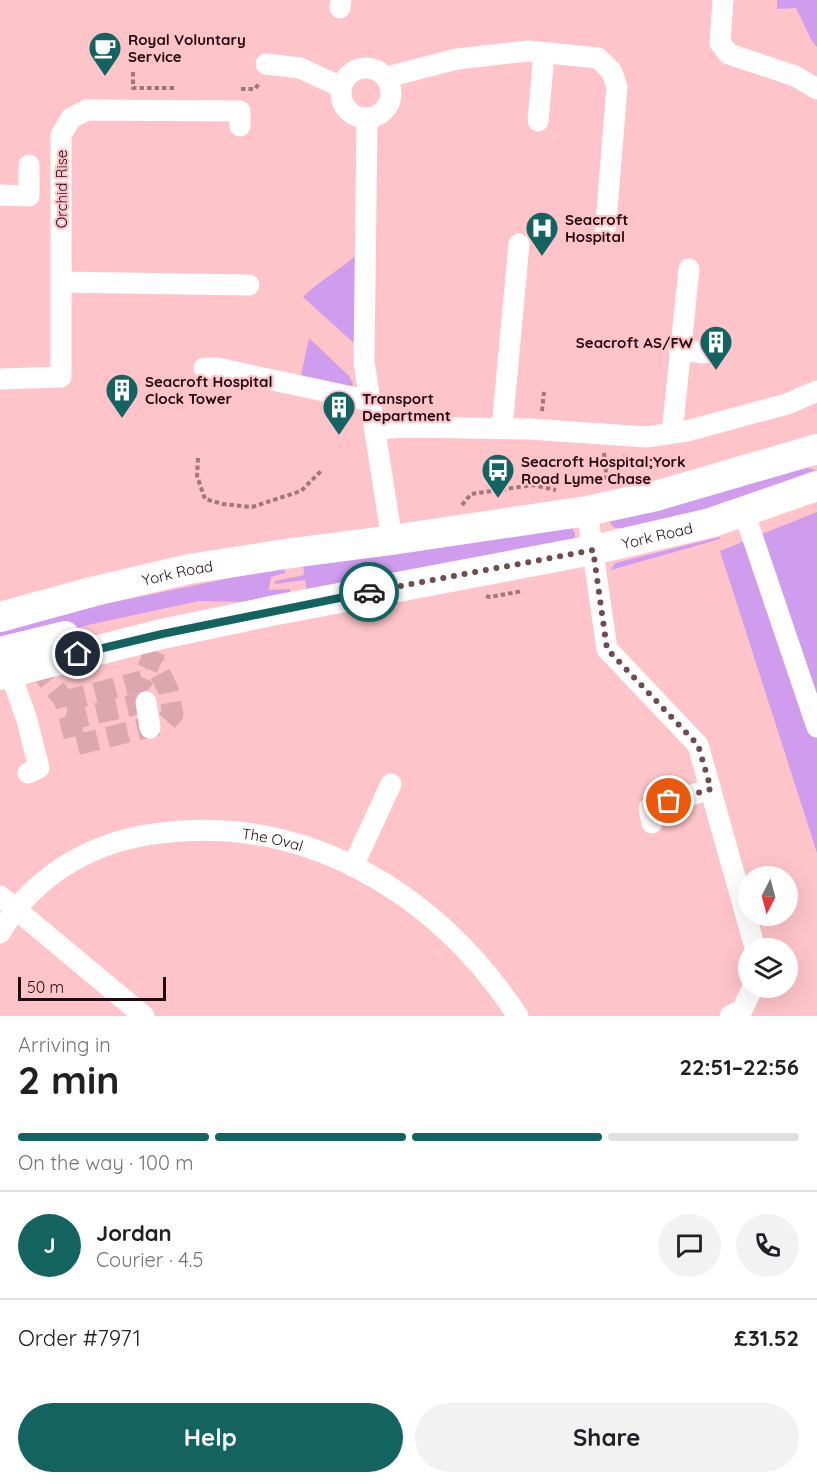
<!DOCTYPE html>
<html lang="en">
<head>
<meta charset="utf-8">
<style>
	:root { --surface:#fff; --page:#f2f2f2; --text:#202124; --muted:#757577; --line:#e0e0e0; --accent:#136361 }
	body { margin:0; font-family:Quicksand,sans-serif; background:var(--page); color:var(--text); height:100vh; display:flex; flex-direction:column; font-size:22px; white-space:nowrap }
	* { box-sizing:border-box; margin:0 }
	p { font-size:20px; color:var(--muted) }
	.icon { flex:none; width:33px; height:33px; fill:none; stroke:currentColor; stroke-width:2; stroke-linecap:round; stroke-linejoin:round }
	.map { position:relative; height:1016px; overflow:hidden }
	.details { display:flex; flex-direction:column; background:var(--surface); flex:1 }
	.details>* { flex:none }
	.needle { width:39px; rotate:186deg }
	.controls { position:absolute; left:738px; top:866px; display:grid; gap:12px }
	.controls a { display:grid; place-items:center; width:60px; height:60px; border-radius:50%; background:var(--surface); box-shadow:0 6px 24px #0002; font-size:30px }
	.scale { position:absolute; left:18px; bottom:15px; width:148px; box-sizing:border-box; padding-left:6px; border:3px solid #220b0e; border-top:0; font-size:16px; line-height:21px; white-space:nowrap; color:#220b0e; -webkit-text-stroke:4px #fec4c9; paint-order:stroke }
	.pin { position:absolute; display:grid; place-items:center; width:51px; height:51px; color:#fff; margin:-26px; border:3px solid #fff; border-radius:50%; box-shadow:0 2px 6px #0007 }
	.courier { position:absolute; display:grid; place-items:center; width:60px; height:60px; margin:-30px; border:4px solid #136361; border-radius:50%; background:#fff; color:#222; box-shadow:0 2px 8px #0007 }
	.summary em { font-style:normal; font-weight:700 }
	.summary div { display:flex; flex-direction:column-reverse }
	.summary { display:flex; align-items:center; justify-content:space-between; height:102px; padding:0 18px }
	h1 { font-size:39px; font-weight:700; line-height:45px }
	.bar { display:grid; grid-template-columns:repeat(4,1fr); gap:9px 6px; align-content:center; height:72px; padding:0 18px }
	.bar i { height:8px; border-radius:4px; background:var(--line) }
	.bar .selected { background:var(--accent) }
	.bar p { grid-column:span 4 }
	.line { display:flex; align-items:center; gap:15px; padding:0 18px; border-top:2px solid var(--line) }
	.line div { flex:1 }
	.round { display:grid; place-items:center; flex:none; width:63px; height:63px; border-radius:32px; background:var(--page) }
	.action { display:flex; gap:12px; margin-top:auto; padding:12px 18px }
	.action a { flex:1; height:69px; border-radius:36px; background:var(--accent); color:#fff; font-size:24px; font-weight:700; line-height:69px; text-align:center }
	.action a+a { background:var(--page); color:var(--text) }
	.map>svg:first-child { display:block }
	.green { fill:#d09dee }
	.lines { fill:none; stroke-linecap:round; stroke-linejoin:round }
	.minor-tunnel { stroke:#dda8ad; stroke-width:21; stroke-dasharray:21 10; stroke-linecap:butt }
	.path { stroke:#a2777b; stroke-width:4; stroke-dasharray:4.5 3; stroke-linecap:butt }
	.minor { stroke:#fff; stroke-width:21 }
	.highway { stroke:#fff; stroke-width:30 }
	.done { stroke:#6f4c4f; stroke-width:6; stroke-dasharray:0 10.8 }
	.route { stroke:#136361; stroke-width:8 }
	.labels { text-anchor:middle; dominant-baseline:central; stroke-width:4.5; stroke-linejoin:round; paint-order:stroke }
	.poi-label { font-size:15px; font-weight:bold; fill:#220b0e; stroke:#fec4c9; text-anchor:start }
	.street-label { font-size:15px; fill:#220b0e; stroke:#fec4c9 }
</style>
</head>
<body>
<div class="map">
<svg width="817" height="1016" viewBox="0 0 817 1016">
	<rect width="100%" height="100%" fill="#fec4c9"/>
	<!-- green -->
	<g class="green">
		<polygon points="777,0 817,0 817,47 812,41 796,8 777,9"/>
		<path d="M355,256L356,345L303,297C319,281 338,271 355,256Z"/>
		<polygon points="309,338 348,375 353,383 352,390 300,380"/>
		<polygon points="802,466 815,470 815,475 718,507 626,530 613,527 610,522 612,518"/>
		<polygon points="817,512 817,853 720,551"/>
		<polygon points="572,528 575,533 575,540 307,591 305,580 275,584 275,581 304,575 303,562"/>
		<polygon points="719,537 720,539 611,570 615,563"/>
		<polygon points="284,567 285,573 271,577 269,590 290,589 290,593 245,602 199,601 0,644 0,628 51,615"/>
	</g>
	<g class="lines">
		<!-- minor-tunnel -->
		<g class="minor-tunnel">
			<polyline points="36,665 65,701 76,745 165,723 173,714 168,689 152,658"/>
			<polyline points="65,701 142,681 155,651"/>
			<polyline points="67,712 81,717 146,702 144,692"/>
		</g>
		<!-- path -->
		<g class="path">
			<polyline points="133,72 133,88 174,88"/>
			<polyline points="241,89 255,89 260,82"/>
			<polyline points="542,411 544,392"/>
			<polyline points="604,453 607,482"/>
			<polyline points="198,458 197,476 205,499 223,504 252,507 301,491 321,471"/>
			<polyline points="605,466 618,463 625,456"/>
			<polyline points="462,505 471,494 533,485 556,490"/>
			<polyline points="486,596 490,597 523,591"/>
		</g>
		<!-- minor -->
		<g class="minor">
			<polyline points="723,0 720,43 729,54 795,76 817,89"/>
			<polyline points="340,8 341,0"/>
			<polyline points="266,64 300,68 341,87"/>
			<circle cx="366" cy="93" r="25"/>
			<polyline points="387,77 457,59 528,51 598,58 612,72 617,87 605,234"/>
			<polyline points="367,118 364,362 392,540"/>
			<polyline points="538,121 544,53"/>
			<polyline points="0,195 29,196 29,165"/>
			<polyline points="61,282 249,285"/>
			<polyline points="679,350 704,353"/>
			<polyline points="204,368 217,368 371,401"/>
			<polyline points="0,379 61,377 61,135 71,118 87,110 240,111 240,126"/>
			<polyline points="502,428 519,244"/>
			<polyline points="375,429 408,427 530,429 646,437 687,431 787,404 817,391"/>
			<polyline points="672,433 689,269"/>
			<polyline points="587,511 607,649 698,745 755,948"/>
			<polyline points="744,512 817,727"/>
			<polyline points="10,672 27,720 39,768 28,773"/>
			<polyline points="146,702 150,728"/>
			<polyline points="652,823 649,808 711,789"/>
			<polyline points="353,866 391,784"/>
			<polyline points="0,896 144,1016"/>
			<path id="s1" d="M0,933C31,879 86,845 147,835C300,810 435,890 518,1016"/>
			<polyline points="730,1016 742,1010 753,987"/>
		</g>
		<!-- highway -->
		<g class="highway">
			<path id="s2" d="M0,617L95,591L189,569L292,553L392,540L587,511L656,496L817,449"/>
			<polyline points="0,652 65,636"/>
			<path id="s3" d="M0,675L162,634L276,610L593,550L710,523L817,486"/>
		</g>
	</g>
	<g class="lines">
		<!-- done -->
		<polyline class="done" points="369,592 593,550 607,649 698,745 711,789 669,801"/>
		<!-- route -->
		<polyline class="route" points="78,654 162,634 369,592"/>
	</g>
	<!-- icons -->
	<defs>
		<symbol id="cafe-pin" viewBox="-11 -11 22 30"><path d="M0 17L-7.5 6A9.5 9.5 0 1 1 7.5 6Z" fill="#136361" stroke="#fec4c9"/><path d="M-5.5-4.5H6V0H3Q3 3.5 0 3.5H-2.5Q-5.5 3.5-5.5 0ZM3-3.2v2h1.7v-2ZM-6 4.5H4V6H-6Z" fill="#fff"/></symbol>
		<symbol id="hospital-pin" viewBox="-11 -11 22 30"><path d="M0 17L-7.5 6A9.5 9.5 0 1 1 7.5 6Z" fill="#136361" stroke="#fec4c9"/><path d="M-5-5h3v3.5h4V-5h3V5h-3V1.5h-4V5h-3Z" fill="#fff"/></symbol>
		<symbol id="building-pin" viewBox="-11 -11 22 30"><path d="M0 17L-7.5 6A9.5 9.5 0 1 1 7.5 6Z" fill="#136361" stroke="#fec4c9"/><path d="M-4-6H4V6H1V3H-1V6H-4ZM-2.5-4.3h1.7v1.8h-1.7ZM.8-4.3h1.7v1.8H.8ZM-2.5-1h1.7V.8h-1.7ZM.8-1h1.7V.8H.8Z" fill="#fff"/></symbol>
		<symbol id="bus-pin" viewBox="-11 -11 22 30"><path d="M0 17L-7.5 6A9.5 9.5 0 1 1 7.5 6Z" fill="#136361" stroke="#fec4c9"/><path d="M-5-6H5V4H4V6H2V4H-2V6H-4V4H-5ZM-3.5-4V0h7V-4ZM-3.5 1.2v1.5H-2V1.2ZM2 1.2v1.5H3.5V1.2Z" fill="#fff"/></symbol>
	</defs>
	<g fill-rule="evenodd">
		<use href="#cafe-pin" x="86" y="29" width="38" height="52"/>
		<use href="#hospital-pin" x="523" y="209" width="38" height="52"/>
		<use href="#building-pin" x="697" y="323" width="38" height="52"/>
		<use href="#building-pin" x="103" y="371" width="38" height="52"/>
		<use href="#building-pin" x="320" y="388" width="38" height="52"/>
		<use href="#bus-pin" x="479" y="451" width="38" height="52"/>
	</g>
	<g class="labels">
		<!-- poi labels -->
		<g class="poi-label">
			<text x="128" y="39">Royal Voluntary<tspan x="128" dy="17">Service</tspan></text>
			<text x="565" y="219">Seacroft<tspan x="565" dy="17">Hospital</tspan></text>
			<text x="693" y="342" text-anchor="end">Seacroft AS/FW</text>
			<text x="145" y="381">Seacroft Hospital<tspan x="145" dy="17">Clock Tower</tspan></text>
			<text x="362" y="398">Transport<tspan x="362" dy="17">Department</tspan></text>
			<text x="521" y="461">Seacroft Hospital;York<tspan x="521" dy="17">Road Lyme Chase</tspan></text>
		</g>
		<!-- street labels -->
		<g class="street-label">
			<text transform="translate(61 189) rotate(-90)">Orchid Rise</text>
			<text stroke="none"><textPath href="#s3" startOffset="672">York Road</textPath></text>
			<text stroke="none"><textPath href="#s2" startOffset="183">York Road</textPath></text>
			<text stroke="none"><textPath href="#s1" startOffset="309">The Oval</textPath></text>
		</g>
	</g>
</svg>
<div class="controls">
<a><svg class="needle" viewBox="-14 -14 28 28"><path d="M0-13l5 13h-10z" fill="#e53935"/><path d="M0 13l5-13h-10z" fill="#757577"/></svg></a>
<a><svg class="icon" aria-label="layers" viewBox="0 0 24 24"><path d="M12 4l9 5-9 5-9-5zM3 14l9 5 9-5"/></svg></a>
</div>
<div class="scale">50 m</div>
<div class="pin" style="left:669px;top:801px;background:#ea580c"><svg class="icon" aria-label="bag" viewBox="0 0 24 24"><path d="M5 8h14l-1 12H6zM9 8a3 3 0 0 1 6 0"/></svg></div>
<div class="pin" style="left:78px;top:654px;background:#1f2937"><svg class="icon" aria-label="home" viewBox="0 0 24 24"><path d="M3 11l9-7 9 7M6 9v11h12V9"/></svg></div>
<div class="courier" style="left:369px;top:592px"><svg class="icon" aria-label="car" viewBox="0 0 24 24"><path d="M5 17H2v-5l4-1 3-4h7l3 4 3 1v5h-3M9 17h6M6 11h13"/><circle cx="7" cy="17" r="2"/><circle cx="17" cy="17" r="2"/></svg></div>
</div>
<section class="details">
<div class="summary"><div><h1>2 min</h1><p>Arriving in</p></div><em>22:51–22:56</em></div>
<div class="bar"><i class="selected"></i><i class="selected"></i><i class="selected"></i><i></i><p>On the way · 100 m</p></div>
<div class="line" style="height:108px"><b class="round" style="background:var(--accent);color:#fff">J</b><div><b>Jordan</b><p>Courier · 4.5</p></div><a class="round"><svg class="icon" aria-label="chat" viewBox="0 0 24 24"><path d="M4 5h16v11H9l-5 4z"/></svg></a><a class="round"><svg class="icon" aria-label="phone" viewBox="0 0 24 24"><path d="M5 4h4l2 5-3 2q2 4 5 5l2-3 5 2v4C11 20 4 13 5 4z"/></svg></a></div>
<div class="line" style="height:78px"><div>Order #7971</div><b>£31.52</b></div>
<div class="action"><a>Help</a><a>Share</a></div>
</section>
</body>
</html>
